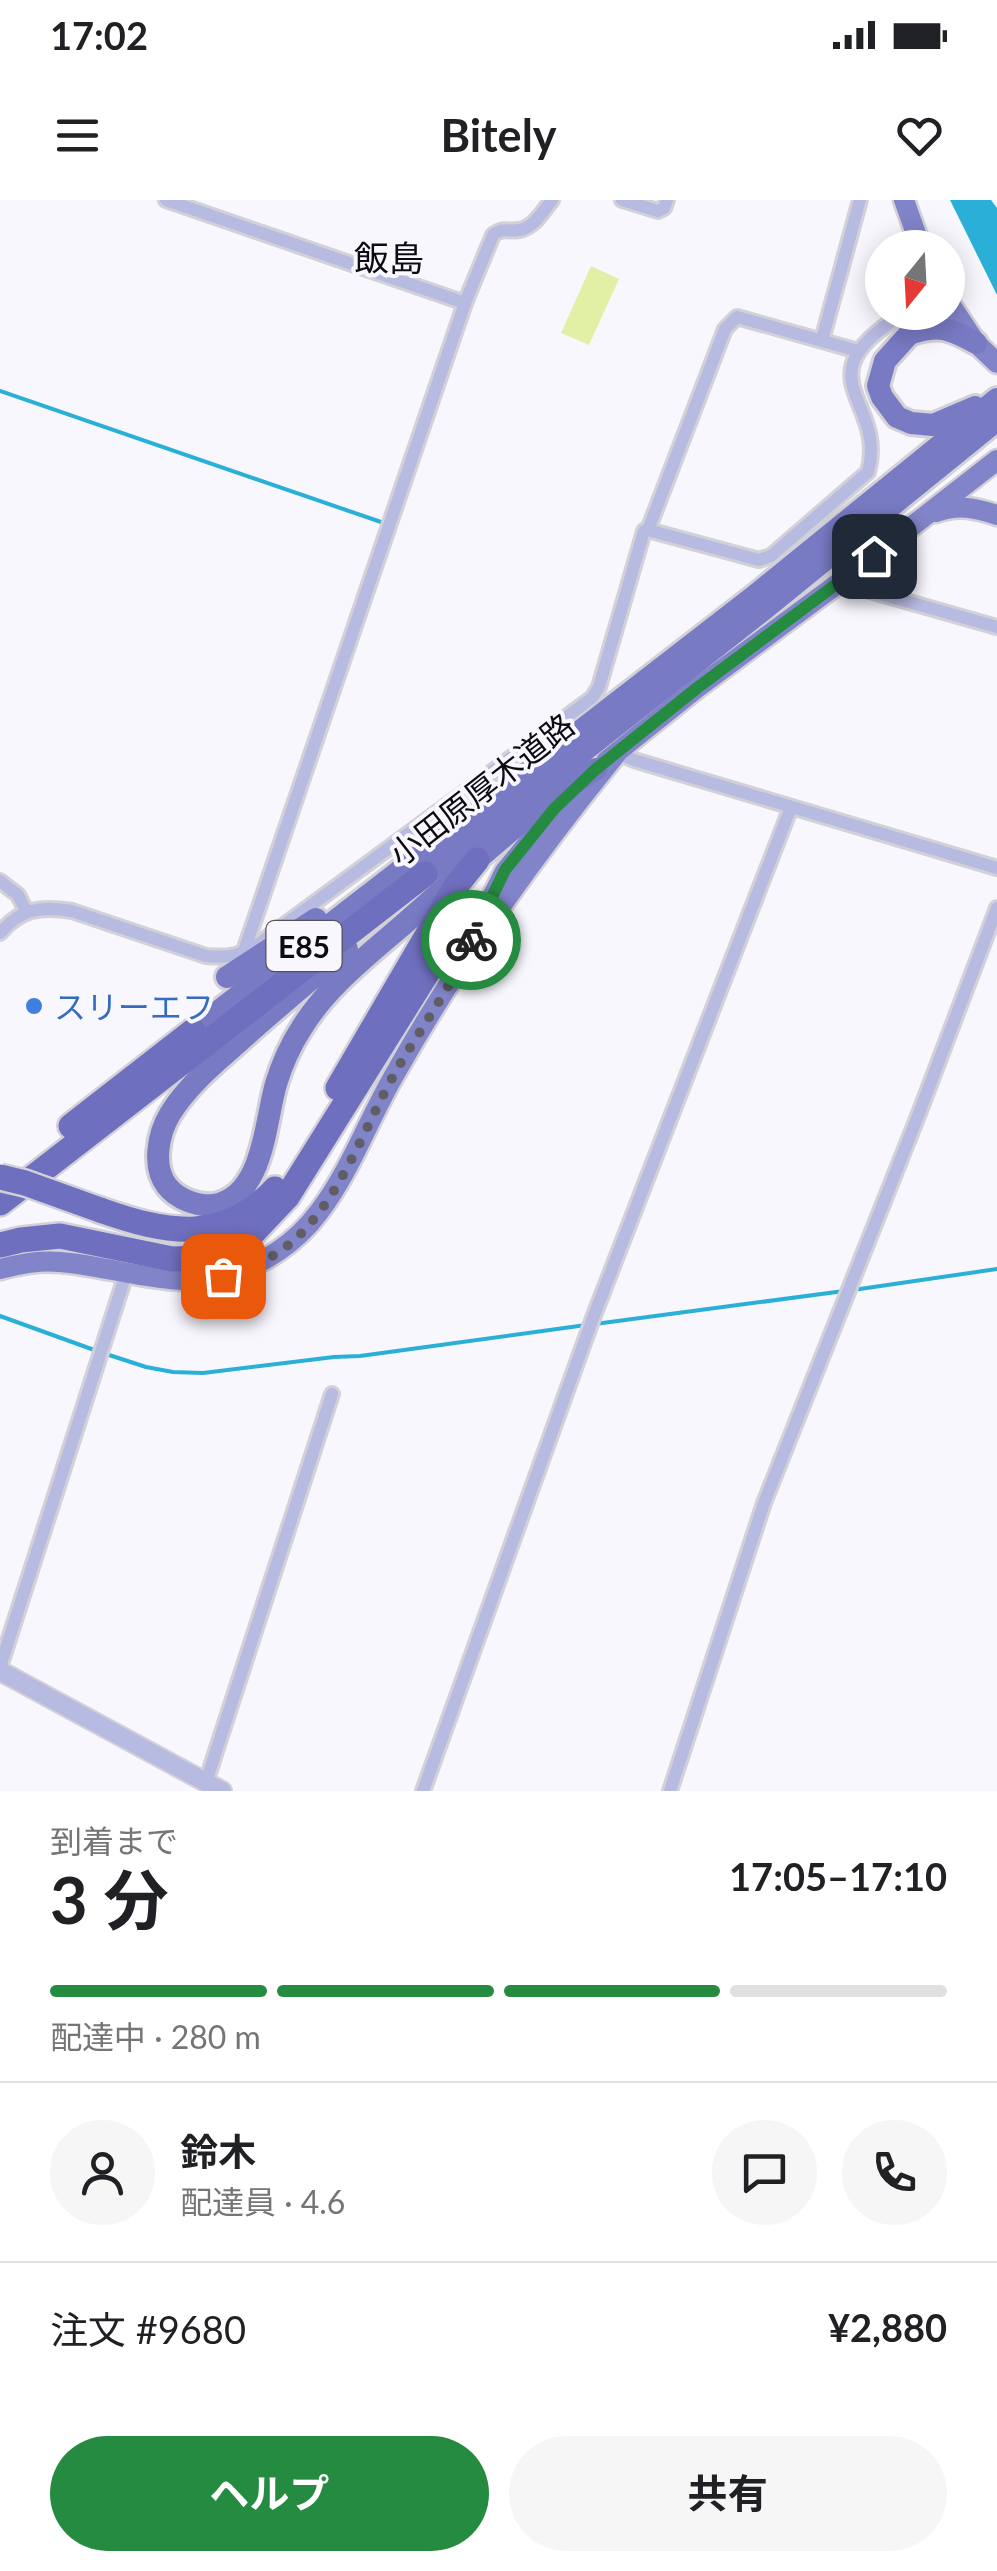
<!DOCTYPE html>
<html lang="ja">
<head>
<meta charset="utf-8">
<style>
	:root { --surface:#fff; --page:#f6f6f6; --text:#202124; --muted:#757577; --line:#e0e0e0; --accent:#248b41 }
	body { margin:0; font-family:Lato,"Noto Sans JP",sans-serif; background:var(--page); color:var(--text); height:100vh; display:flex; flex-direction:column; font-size:38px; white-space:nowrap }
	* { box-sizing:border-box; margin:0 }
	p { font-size:32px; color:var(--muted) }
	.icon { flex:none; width:55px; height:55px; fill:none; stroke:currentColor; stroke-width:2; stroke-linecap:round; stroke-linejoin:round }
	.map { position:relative; height:1591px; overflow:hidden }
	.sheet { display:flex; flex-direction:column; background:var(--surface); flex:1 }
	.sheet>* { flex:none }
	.needle { width:65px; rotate:198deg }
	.tools { position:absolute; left:865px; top:30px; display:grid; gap:20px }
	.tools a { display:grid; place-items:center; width:100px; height:100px; border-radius:50%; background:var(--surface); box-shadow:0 5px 25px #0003; font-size:50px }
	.pin { position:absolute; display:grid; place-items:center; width:85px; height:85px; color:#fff; margin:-42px; border-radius:20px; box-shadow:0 5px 15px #0006 }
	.courier { position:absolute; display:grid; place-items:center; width:100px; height:100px; margin:-50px; border:8px solid #248b41; border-radius:50%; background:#fff; color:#222; box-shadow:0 2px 12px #0007 }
	.headline em { font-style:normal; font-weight:700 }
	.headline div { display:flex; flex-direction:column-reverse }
	.headline { display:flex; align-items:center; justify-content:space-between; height:170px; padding:0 50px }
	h1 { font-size:65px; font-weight:700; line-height:75px }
	.bar { display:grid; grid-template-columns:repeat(4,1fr); gap:15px 10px; align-content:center; height:120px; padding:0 50px }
	.bar i { height:12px; border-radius:8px; background:var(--line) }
	.bar .active { background:var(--accent) }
	.bar p { grid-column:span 4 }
	.line { display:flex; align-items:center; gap:25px; padding:0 50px; border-top:2px solid var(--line) }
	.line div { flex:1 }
	.round { display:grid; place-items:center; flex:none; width:105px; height:105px; border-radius:52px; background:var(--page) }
	.action { display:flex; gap:20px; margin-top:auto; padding:20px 50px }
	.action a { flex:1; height:115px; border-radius:60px; background:var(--accent); color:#fff; font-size:40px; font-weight:700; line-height:115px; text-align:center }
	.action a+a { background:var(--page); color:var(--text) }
	.status { display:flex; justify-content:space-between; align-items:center; height:70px; padding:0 50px; background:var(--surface); direction:ltr }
	.status svg { height:28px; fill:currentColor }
	header { display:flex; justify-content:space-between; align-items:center; height:130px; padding:0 50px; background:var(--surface); font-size:45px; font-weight:700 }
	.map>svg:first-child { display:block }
	.green { fill:#e2f0a6 }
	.water { fill:#2ab0d7 }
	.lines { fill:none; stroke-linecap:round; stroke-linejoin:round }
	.stream { stroke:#2ab0d7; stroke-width:4 }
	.minor-casing { stroke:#d3d1d8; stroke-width:18 }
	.tertiary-casing { stroke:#d3d1d8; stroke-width:22 }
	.primary-casing { stroke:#d3d1d8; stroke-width:25 }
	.trunk-casing { stroke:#d3d1d8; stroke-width:28 }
	.motorway-casing { stroke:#d3d1d8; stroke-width:30 }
	.minor { stroke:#b7bae1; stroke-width:12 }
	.tertiary { stroke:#b7bae1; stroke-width:18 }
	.primary { stroke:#8284c9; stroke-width:20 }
	.trunk { stroke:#787ac4; stroke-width:22 }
	.motorway { stroke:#6f6fbf; stroke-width:25 }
	.motorway-bridge-casing { stroke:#d3d1d8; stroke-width:30; stroke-linecap:butt }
	.motorway-bridge { stroke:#6f6fbf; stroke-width:25 }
	.done { stroke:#605e64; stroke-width:10; stroke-dasharray:0 18 }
	.route { stroke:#248b41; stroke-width:12 }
	.shop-dot { fill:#3f7fe0; stroke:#f9f7fe; stroke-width:4 }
	.labels { text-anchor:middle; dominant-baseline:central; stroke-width:8; stroke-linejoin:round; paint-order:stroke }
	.shield { fill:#f9f7fe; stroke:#545258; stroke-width:2.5 }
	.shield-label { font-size:30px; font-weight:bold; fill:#0d0b11 }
	.street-label { font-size:32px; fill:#0d0b11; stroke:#f9f7fe }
	.shop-label { font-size:32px; fill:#366cbe; stroke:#f9f7fe; text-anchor:start }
	.neighbourhood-label { font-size:35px; fill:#0d0b11; stroke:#f9f7fe }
</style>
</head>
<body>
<div class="status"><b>17:02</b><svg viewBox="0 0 49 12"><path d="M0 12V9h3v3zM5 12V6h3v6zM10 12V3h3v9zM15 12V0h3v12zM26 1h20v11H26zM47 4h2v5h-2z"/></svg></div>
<header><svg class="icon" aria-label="menu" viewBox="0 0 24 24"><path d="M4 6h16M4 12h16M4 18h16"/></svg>Bitely<svg class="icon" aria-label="heart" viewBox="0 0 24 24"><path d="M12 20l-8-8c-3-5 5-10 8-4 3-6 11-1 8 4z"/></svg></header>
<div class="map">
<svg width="997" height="1591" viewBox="0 0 997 1591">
	<rect width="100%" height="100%" fill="#f9f7fe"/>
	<!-- green -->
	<polygon class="green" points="591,66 619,79 589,145 561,133"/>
	<!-- water -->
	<polygon class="water" points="950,0 991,0 997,8 997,95"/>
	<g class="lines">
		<!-- stream -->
		<g class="stream">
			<polyline points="0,191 381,322"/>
			<polyline points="853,1090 997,1069"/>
			<polyline points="0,1116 97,1151"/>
			<polyline points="595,1124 844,1091"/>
			<polyline points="106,1154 146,1167 173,1172 203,1173 334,1157 360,1156 586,1125"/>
		</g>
		<defs>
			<g id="minor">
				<polyline points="166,0 465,103"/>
				<polyline points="622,0 658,11 664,8 667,0"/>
				<polyline points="822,140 860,0"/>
				<path d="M648,330L759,360L771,356L868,272C888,199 797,178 906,112"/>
				<polyline points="848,376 863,389 997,427"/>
				<polyline points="617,553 634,560 997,668"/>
				<polyline points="0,681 18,695 26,711"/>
				<path d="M0,733C21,708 41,706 72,711L206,756C231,758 239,756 260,743L592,498L599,487L644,331L648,330L725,129L737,117L858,151"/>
				<path d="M243,754L465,103L493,35C503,27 506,32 519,30C534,28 543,11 552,0"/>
				<polyline points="0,1467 127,1071"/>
				<polyline points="206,1582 332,1194"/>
				<polyline points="423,1591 593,1118 791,607"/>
				<polyline points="670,1591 764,1303 918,916 997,708"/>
			</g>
			<polyline id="tertiary" points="0,1471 222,1591"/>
			<g id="primary">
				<polyline points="904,0 921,48"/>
				<polyline points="948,101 976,143 997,163"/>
				<path d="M936,312C959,304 975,308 997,315"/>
				<polyline points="606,561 697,488 848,376 997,260"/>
				<polyline points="476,729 505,671 566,597"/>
				<path d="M0,1069C20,1064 39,1060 60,1062C114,1066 172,1090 226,1075C263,1065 296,1043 319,1012C351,970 369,918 396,872C459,760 536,653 617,553"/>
			</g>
			<g id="trunk">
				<polyline points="929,112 885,161 878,186 882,197 897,217 911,223 933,225 975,207"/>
				<path d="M912,133C940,124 951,129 976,143"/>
				<polyline points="413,685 763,410 997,220"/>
				<path d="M347,749C308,782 269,814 232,848C209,868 186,888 170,914C158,934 152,967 167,986C177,999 198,1007 214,1005C264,997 265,921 276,884C282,864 290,846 301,829C328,784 374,751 413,716C471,665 529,610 596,569"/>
				<polyline points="227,777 316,719"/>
				<polyline points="193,831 752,398 997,199"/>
			</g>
			<g id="motorway">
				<polyline points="338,888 456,686 477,660"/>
				<polyline points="71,926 193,831"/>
				<polyline points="0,1003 425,674"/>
				<path d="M100,1010C165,1033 223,1045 275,989"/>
				<polyline points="0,1045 21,1040 60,1036 172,1059 202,1058 232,1048 252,1034 287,997 439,754 452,740 481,717"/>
			</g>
		</defs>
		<!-- minor casing -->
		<use href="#minor" class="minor-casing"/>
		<!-- tertiary casing -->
		<use href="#tertiary" class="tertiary-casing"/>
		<!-- primary casing -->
		<use href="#primary" class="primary-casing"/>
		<!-- trunk casing -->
		<use href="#trunk" class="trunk-casing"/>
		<!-- motorway casing -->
		<use href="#motorway" class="motorway-casing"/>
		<!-- minor -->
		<use href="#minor" class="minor"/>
		<!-- tertiary -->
		<use href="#tertiary" class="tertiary"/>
		<!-- primary -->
		<use href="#primary" class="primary"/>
		<!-- trunk -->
		<use href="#trunk" class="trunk"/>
		<!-- motorway -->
		<use href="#motorway" class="motorway"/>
		<defs>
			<polyline id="motorway-bridge" points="0,977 25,983 100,1010"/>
		</defs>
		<!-- motorway-bridge casing -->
		<use href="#motorway-bridge" class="motorway-bridge-casing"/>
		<!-- motorway-bridge -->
		<use href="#motorway-bridge" class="motorway-bridge"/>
	</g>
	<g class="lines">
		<!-- done -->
		<path class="done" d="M223,1076C242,1070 262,1063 279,1052C336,1013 362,931 395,873C420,828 452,788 471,740"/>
		<!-- route -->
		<polyline class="route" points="471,740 505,670 554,609 596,569 697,488 874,356"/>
	</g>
	<!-- markers -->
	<circle class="shop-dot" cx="34" cy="806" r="10"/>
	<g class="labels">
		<!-- shield labels -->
		<rect class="shield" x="266.5" y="721" width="75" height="50" rx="8"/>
		<g class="shield-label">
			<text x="304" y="746">E85</text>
		</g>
		<!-- street labels -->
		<g class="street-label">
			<text transform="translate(481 589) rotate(-38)">小田原厚木道路</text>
		</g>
		<!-- shop labels -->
		<g class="shop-label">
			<text x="54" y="806">スリーエフ</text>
		</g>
		<!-- neighbourhood labels -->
		<g class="neighbourhood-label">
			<text x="389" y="57">飯島</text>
		</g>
	</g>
</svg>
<div class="tools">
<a><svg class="needle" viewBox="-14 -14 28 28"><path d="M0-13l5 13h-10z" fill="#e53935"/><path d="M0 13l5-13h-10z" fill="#757577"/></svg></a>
</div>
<div class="pin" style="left:223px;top:1076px;background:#ea580c"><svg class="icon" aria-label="bag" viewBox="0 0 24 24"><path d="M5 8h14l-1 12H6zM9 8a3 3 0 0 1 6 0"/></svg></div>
<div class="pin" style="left:874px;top:356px;background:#1f2937"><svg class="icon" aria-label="home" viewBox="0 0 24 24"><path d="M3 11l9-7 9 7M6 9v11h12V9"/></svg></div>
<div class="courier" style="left:471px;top:740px"><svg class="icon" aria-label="bike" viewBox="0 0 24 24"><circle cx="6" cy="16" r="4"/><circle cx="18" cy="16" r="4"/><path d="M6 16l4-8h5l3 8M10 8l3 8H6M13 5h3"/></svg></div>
</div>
<section class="sheet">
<div class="headline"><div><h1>3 分</h1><p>到着まで</p></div><em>17:05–17:10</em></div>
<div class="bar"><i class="active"></i><i class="active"></i><i class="active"></i><i></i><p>配達中 · 280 m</p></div>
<div class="line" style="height:180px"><a class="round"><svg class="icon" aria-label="person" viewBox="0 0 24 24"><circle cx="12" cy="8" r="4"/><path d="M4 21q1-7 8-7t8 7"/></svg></a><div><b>鈴木</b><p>配達員 · 4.6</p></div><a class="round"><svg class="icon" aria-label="chat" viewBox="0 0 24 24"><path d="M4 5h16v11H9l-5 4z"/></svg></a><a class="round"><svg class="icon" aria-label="phone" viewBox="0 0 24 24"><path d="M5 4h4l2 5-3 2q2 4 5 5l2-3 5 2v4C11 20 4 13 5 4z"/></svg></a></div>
<div class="line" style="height:130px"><div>注文 #9680</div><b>¥2,880</b></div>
<div class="action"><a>ヘルプ</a><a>共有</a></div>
</section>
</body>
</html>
